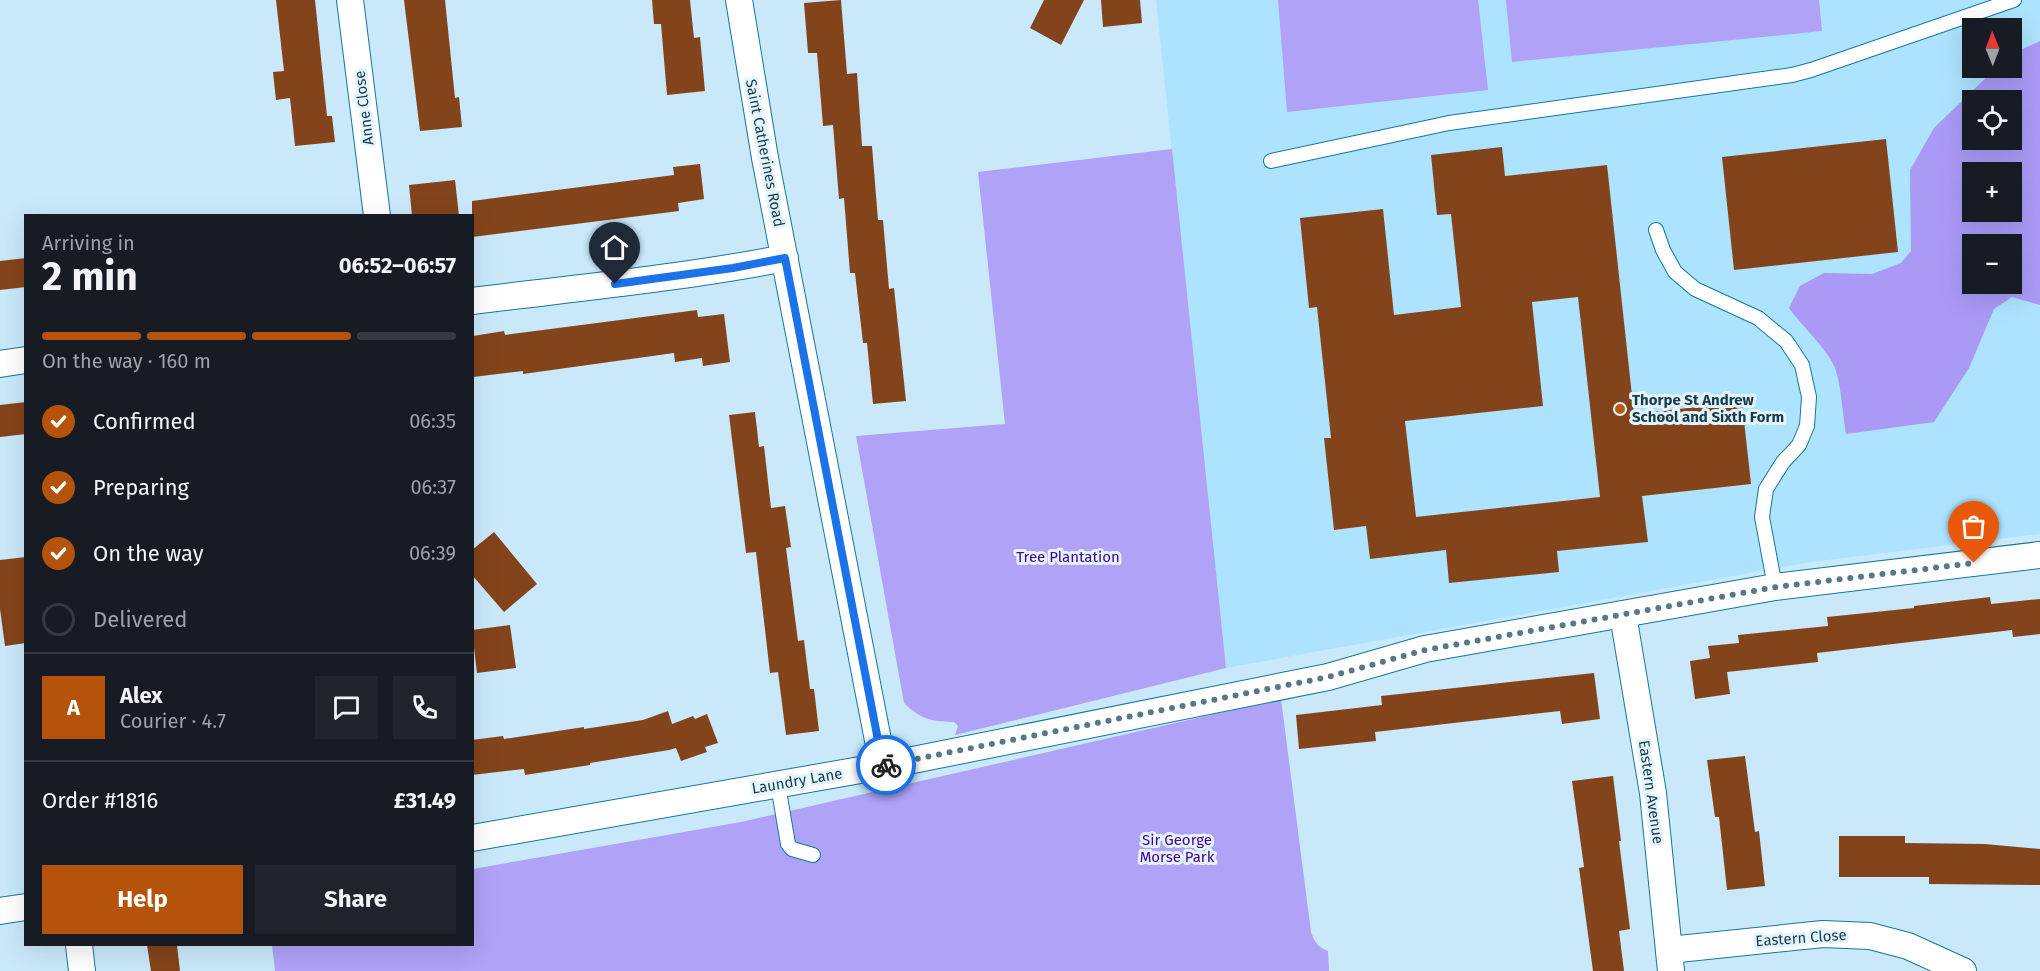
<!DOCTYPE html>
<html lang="en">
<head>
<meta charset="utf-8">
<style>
	:root { --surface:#171b24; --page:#20242c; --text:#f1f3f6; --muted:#9ea1a6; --line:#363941; --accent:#b45309 }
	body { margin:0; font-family:"Fira Sans",sans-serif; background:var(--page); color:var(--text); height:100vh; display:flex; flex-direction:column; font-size:22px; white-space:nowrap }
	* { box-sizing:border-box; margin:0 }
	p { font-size:20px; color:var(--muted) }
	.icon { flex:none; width:33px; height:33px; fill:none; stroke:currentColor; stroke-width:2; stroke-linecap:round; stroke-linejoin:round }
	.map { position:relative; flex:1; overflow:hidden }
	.details { position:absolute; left:24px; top:214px; width:450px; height:732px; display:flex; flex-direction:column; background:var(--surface); border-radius:0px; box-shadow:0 6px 24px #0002 }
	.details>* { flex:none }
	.needle { width:39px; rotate:359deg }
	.tools { position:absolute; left:1962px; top:18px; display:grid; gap:12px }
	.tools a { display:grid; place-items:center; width:60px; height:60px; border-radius:0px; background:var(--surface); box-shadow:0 6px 24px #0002; font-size:30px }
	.pin { position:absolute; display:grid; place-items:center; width:51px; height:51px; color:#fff; margin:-62px -26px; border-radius:50% 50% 50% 0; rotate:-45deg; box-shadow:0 0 6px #0007 }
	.pin .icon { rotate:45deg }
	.courier { position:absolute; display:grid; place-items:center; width:60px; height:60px; margin:-30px; border:4px solid #1a73e8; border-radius:50%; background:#fff; color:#222; box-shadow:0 2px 8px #0007 }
	.summary em { font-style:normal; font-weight:700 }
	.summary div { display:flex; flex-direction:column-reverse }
	.summary { display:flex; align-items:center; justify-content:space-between; height:102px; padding:0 18px }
	h1 { font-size:39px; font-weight:700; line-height:45px }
	.bar { display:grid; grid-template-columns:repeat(4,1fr); gap:9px 6px; align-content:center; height:72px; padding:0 18px }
	.bar i { height:8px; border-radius:4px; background:var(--line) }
	.bar .current { background:var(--accent) }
	.bar p { grid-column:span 4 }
	.line { display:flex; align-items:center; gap:15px; padding:0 18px; border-top:2px solid var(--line) }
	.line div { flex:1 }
	.round { display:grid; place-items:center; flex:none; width:63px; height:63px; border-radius:0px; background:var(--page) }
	ol { padding:0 18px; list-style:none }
	li { display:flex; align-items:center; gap:18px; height:66px }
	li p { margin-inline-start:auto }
	li .icon { padding:6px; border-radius:50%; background:var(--accent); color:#fff; stroke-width:4 }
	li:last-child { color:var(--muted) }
	li i { width:33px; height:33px; border:3px solid var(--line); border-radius:50% }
	.button { display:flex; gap:12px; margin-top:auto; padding:12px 18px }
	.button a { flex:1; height:69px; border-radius:0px; background:var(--accent); color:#fff; font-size:24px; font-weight:700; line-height:69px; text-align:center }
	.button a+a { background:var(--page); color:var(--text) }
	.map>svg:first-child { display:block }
	.built { fill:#ade3fe; fill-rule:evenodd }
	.green { fill:#b0a2f7 }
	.forest { fill:#aa9af6; fill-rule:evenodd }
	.building { fill:#84441b; fill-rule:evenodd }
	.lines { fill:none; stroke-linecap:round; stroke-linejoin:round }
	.lane-casing { stroke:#13779d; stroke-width:16 }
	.street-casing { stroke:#13779d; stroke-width:28 }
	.lane { stroke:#fff; stroke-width:14 }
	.street { stroke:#fff; stroke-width:26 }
	.done { stroke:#56798a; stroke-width:6; stroke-dasharray:0 10.8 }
	.route { stroke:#1a73e8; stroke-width:8 }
	.poi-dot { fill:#b8590f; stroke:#e4f4fc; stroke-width:2 }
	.labels { text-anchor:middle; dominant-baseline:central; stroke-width:6; stroke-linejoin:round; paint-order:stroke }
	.street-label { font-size:15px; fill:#183c4d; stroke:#e4f4fc }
	.poi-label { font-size:15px; font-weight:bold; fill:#183c4d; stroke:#e4f4fc; text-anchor:start }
	.park-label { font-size:15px; fill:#410093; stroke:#e4f4fc }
</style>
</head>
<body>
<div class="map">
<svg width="2040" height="971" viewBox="0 0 2040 971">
	<rect width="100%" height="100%" fill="#c9e9fa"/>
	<!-- built -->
	<path class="built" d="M1156,0H2040V534L1811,562L1226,668ZM1972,28H2012V68H1972ZM1972,100H2012V140H1972ZM1972,172H2012V212H1972ZM1972,244H2012V284H1972Z"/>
	<!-- green -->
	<g class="green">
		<polygon points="1278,0 1478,0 1488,90 1287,112"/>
		<polygon points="1506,0 1819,0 1822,31 1512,62"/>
		<path d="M1172,149L1226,668L955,735L958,726L954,722C930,721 922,720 904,703L856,436L1005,424L978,172Z"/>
		<path d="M1281,699L1311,932C1315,943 1318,947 1328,951L1329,971H275L272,945H472L473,869L741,822Z"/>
	</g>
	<!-- forest -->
	<path class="forest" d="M2040,41V305L2012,297L1994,309L1969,368L1934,422L1846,434C1843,416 1841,385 1835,368C1829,351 1801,325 1789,308L1800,286L1824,273L1872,274L1901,263L1911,251L1910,170L1934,128L1996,68H2012V54ZM1972,100H2012V140H1972ZM1972,172H2012V212H1972ZM1972,244H2012V284H1972Z"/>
	<!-- building -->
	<g class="building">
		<polygon points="276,0 315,0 327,116 332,116 335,142 295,146 290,98 276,100 273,72 284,71"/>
		<polygon points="404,0 445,0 455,98 459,97 462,127 420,131"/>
		<polygon points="652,0 690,0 694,38 700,37 705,91 667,95 661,24 654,24"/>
		<polygon points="841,0 847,74 857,73 862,146 872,146 878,220 883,220 889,289 894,288 906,401 873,404 867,343 863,343 855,273 850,273 844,198 839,199 833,125 823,126 817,53 808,53 804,3"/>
		<polygon points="1044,0 1084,0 1061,45 1030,28"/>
		<polygon points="1101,0 1140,0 1142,23 1103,27"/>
		<polygon points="1886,139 1898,252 1734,270 1722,157"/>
		<path d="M1502,147L1505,176L1607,165L1634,414L1742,402L1751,484L1642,496L1648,542L1557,551L1559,572L1449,583L1446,550L1370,559L1366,526L1334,530L1324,438H1331L1317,307L1309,308L1300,218L1383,209L1394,315L1461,307L1451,214L1437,215L1431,155ZM1578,297L1600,497L1416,517L1405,421L1543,406L1532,302Z"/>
		<polygon points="700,164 704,199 678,203 679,211 472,237 472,201 674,175 673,167"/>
		<polygon points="455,180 459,216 412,216 409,185"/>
		<polygon points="26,258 26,287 0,290 0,261"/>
		<polygon points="697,310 698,317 724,314 730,362 703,366 702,358 675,362 674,353 523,374 523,371 473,377 473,336 504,331 505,335"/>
		<polygon points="26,402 26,434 0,437 0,405"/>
		<polygon points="755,412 759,447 764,446 771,508 785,506 791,547 786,548 798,641 804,640 810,689 814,689 819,731 786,735 778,672 770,673 756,552 746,553 729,415"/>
		<polygon points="494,532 537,584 504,612 472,575 472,550"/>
		<polygon points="26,557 26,643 5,646 0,609 0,560"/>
		<polygon points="1990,597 1991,604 2040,599 2040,634 2013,637 2012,630 1817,653 1818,662 1727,672 1730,694 1695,699 1690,661 1710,658 1708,646 1739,643 1738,635 1828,626 1827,617 1914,608 1914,606"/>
		<polygon points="510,625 516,668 477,673 472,630"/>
		<polygon points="1594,673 1600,719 1562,724 1560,711 1375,732 1376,741 1299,749 1296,715 1382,705 1381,696"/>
		<polygon points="668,711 672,724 693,716 695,719 707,714 718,743 705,747 707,752 681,761 676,748 669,750 590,763 590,765 525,775 524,769 472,775 472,740 503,736 504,739 584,727 584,729 643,720"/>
		<polygon points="1745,756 1755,832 1759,831 1765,886 1727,890 1719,817 1715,817 1707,760"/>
		<polygon points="1613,776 1621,841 1619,841 1630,929 1619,931 1624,971 1593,971 1579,868 1584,867 1572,781"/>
		<polygon points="1839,836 1905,836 1905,843 1985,844 2040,849 2040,885 1929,884 1929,877 1839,877"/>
		<polygon points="147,945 177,945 180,971 151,971"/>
	</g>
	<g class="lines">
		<defs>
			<g id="lane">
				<polyline points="1271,161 1449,123 1792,75 1811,70 2014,0"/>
				<polyline points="1656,230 1663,250 1675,272 1695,289 1758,318 1786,341 1802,365 1809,397 1807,426 1799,445 1783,462 1766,489 1762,517 1775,587"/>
				<polyline points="778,785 788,844 792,849 813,855"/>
			</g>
			<g id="street">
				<polyline points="350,0 377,216"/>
				<polyline points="739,0 765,158 883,766"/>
				<path d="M472,301C577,288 682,278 785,258"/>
				<polyline points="0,364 26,360"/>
				<polyline points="1623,615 1653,793 1671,971"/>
				<polyline points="472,838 883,766 1328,677 1425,649 1775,587 2040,555"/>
				<polyline points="0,911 26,907"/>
				<polyline points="79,945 82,971"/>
				<polyline points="1669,950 1823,934 1870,936 1908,946 1963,971"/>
			</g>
		</defs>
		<!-- lane casing -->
		<use href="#lane" class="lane-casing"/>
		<!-- street casing -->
		<use href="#street" class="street-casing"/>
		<!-- lane -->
		<use href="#lane" class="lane"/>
		<!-- street -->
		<use href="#street" class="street"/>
	</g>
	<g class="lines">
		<!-- done -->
		<polyline class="done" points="886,765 1328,677 1425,650 1776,587 1974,563"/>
		<!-- route -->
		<polyline class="route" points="615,284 733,268 785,258 883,766 886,765"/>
	</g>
	<!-- markers -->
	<circle class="poi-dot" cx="1620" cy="409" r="6"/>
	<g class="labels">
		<!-- street labels -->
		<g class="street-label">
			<text transform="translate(364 108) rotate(-97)">Anne Close</text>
			<text transform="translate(765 153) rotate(79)">Saint Catherines Road</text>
			<text transform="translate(797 781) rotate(-10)">Laundry Lane</text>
			<text transform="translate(1651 792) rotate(82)">Eastern Avenue</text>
			<text transform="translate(1801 938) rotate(-4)">Eastern Close</text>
		</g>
		<!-- poi labels -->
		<g class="poi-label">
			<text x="1632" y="400">Thorpe St Andrew<tspan x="1632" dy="17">School and Sixth Form</tspan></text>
		</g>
		<!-- park labels -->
		<g class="park-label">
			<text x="1068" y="557">Tree Plantation</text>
			<text x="1177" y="840">Sir George<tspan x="1177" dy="17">Morse Park</tspan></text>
		</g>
	</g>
</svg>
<div class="tools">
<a><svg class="needle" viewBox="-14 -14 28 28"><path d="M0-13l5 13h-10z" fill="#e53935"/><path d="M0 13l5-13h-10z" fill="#9ea1a6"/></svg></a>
<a><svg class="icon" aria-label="locate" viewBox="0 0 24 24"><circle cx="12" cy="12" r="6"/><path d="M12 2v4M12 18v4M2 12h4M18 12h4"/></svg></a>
<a>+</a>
<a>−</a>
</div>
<div class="pin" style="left:1974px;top:563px;background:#ea580c"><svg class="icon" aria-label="bag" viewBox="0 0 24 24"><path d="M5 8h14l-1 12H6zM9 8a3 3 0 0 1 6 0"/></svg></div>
<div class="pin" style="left:615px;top:284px;background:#1f2937"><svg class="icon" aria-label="home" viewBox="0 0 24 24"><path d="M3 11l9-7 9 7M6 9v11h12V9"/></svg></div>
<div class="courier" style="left:886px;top:765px"><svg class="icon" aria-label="bike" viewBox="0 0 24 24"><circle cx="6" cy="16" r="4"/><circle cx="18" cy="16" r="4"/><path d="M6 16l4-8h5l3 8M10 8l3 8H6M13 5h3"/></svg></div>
<section class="details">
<div class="summary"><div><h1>2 min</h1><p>Arriving in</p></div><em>06:52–06:57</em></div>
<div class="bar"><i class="current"></i><i class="current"></i><i class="current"></i><i></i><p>On the way · 160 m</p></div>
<ol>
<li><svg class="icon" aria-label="check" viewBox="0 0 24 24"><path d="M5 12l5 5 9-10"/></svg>Confirmed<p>06:35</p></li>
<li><svg class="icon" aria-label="check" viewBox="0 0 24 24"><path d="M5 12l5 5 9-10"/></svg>Preparing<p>06:37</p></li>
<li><svg class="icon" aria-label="check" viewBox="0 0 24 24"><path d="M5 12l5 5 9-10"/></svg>On the way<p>06:39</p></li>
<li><i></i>Delivered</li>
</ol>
<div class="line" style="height:108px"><b class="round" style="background:var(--accent);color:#fff">A</b><div><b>Alex</b><p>Courier · 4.7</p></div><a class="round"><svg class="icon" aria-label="chat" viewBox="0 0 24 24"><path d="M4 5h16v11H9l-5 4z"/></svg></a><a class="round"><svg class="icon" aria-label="phone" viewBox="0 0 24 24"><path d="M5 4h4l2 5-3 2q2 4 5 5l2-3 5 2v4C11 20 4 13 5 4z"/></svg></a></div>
<div class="line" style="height:78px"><div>Order #1816</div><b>£31.49</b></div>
<div class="button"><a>Help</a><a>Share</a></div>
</section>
</div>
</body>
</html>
